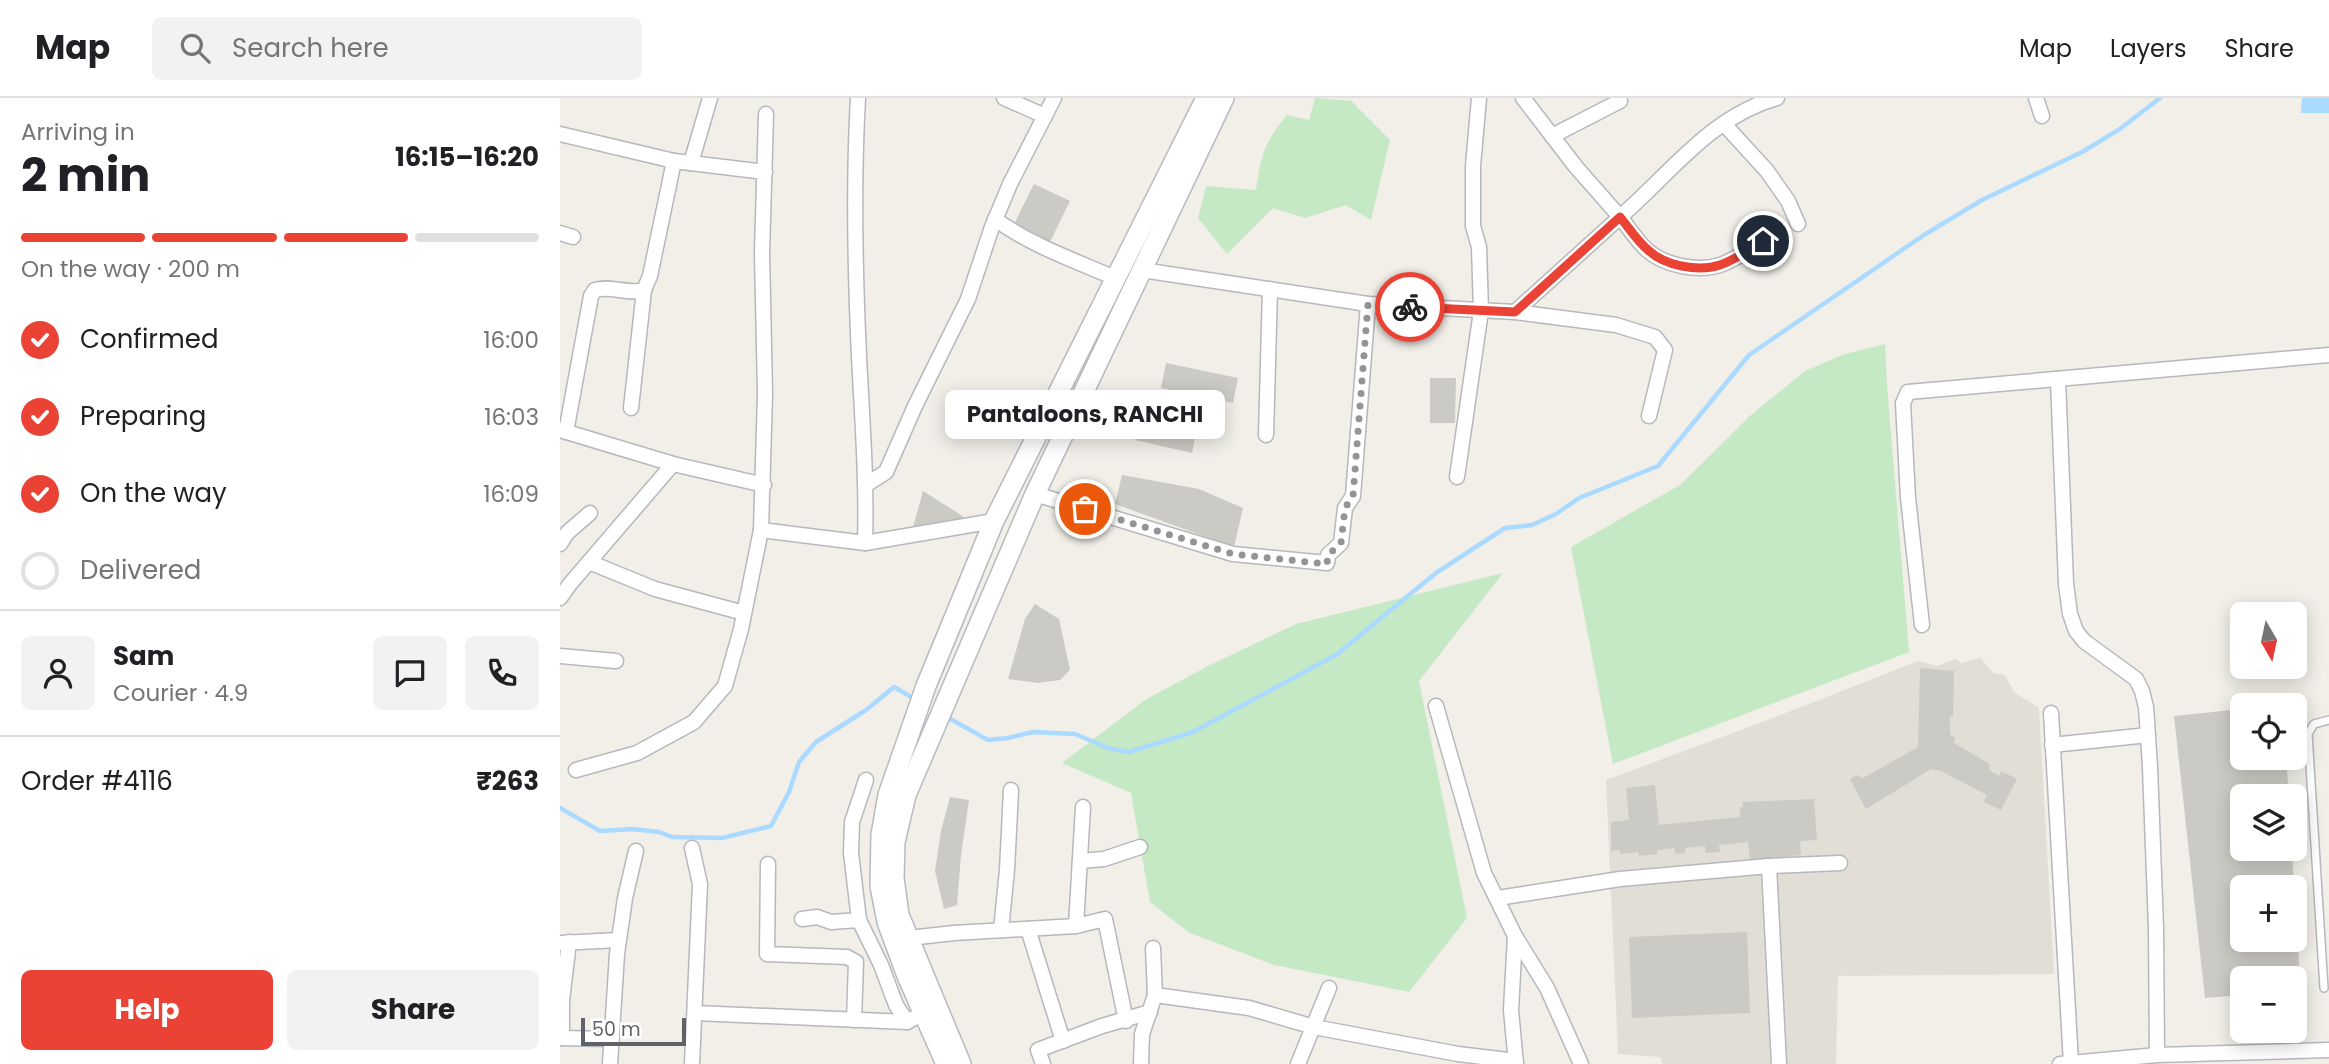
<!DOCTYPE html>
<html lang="en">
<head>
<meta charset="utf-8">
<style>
	:root { --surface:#fff; --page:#f2f2f2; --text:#202124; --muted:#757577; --line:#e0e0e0; --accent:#ea4335 }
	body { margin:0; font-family:Poppins,sans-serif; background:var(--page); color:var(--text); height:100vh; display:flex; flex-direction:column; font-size:26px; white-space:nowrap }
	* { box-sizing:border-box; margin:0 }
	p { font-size:23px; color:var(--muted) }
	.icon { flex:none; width:38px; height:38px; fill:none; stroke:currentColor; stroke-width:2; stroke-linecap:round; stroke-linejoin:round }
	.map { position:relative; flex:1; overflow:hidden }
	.drawer { display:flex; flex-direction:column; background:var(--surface); width:560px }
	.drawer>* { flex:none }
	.needle { width:46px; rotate:171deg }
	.buttons { position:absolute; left:1670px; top:504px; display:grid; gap:14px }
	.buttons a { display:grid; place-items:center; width:77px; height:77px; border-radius:10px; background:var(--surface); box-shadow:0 4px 18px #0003; font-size:35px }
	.scale { position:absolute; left:21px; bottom:18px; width:105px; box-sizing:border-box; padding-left:7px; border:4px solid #5f6368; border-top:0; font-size:19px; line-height:24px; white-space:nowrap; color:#5f6368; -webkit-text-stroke:5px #fff; paint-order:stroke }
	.pin { position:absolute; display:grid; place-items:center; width:60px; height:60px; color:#fff; margin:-30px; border:4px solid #fff; border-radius:50%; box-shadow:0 2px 7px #0007 }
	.courier { position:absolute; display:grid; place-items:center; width:70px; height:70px; margin:-35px; border:5px solid #ea4335; border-radius:50%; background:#fff; color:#222; box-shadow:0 2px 9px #0007 }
	.bubble { position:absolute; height:49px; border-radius:10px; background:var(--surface); box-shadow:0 4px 18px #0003; font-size:23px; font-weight:700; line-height:49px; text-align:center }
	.headline em { font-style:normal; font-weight:700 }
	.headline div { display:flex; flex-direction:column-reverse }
	.headline { display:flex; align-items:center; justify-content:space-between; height:119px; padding:0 21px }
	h1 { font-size:46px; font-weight:700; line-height:52px }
	.bar { display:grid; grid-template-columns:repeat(4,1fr); gap:10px 7px; align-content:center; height:84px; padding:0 21px }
	.bar i { height:9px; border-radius:5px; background:var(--line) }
	.bar .current { background:var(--accent) }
	.bar p { grid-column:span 4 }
	.line { display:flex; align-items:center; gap:18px; padding:0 21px; border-top:2px solid var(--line) }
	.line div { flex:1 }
	.round { display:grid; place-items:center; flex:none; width:74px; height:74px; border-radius:10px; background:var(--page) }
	ol { padding:0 21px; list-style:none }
	li { display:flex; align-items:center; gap:21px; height:77px }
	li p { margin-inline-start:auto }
	li .icon { padding:7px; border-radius:50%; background:var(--accent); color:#fff; stroke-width:4 }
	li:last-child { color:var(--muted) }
	li i { width:38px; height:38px; border:4px solid var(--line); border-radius:50% }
	.action { display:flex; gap:14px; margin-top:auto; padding:14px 21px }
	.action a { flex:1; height:80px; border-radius:10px; background:var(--accent); color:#fff; font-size:28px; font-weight:700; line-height:80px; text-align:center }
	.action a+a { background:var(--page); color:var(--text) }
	header { display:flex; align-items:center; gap:42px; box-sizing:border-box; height:98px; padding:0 35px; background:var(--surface); border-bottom:2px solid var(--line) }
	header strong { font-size:33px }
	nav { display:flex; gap:38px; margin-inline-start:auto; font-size:24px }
	.search { width:490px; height:63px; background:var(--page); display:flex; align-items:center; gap:18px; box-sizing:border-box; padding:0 24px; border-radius:10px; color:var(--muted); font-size:26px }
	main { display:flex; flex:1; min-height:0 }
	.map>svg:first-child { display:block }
	.education { fill:#e1ded6 }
	.green { fill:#c5e8c5 }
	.water { fill:#aadaff }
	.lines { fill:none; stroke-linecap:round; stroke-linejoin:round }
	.stream { stroke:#aadaff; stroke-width:4.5 }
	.building { fill:#cccac5 }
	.lane-casing { stroke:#b5b8bc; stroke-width:10 }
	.street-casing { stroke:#b5b8bc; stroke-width:17 }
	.secondary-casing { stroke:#b6babf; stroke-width:22 }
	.lane { stroke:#fff; stroke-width:7 }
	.street { stroke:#fff; stroke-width:14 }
	.secondary { stroke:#fff; stroke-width:19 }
	.done { stroke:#929495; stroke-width:7; stroke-dasharray:0 12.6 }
	.route { stroke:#ea4335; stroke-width:9 }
</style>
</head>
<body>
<header>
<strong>Map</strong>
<div class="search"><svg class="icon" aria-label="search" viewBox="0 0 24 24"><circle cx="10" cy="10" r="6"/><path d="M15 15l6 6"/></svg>Search here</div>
<nav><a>Map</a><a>Layers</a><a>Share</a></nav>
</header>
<main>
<section class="drawer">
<div class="headline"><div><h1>2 min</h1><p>Arriving in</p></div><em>16:15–16:20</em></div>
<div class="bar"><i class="current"></i><i class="current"></i><i class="current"></i><i></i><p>On the way · 200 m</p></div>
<ol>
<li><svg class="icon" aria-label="check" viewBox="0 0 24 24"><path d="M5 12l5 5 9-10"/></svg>Confirmed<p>16:00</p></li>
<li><svg class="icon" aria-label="check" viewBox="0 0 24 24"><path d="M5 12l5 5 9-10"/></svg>Preparing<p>16:03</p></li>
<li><svg class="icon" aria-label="check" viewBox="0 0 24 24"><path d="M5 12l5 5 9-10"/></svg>On the way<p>16:09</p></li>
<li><i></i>Delivered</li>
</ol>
<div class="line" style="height:126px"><a class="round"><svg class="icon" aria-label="person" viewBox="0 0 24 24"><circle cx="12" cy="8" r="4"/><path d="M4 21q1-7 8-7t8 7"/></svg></a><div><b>Sam</b><p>Courier · 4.9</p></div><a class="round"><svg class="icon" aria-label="chat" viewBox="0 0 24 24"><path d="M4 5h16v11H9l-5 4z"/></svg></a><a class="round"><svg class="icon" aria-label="phone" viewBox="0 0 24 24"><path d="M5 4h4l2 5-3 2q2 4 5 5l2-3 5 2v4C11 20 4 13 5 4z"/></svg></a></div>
<div class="line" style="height:91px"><div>Order #4116</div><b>₹263</b></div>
<div class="action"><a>Help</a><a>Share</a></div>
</section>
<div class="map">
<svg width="1769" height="966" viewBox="0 0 1769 966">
	<rect width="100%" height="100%" fill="#f1efe8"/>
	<!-- education -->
	<polygon class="education" points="1420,559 1433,575 1445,577 1454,594 1479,610 1494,876 1278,878 1276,966 1102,966 1100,959 1058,956 1046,682 1205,623 1358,563 1377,568 1395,561 1402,565"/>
	<!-- green -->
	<g class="green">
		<path d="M755,0L791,3L830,42L811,122L786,107L745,120L713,110L667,156L638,120L646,88L696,92C702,55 703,47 727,17L749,22Z"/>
		<polygon points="1325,246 1327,288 1349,554 1053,666 1011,449 1120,387 1191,317 1245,273 1285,256"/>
		<polygon points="943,475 859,583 907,820 849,894 714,867 628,834 590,804 571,695 502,665 585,602 648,568 736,526"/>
	</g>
	<!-- water -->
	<polygon class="water" points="1742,0 1769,0 1769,15 1741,15"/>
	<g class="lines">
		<!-- stream -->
		<g class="stream">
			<polyline points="387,619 428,642 448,640 473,634 515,636 548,650 569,654 633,634 776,557 876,475 945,430 972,427 996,416 1019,400 1098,368 1189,257 1364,137 1422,102 1522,54 1560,31 1600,0"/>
			<polyline points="0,710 40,733 73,731 99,734 112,739 162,740 211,728 229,694 239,664 256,644 306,612 334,589 355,601"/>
		</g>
	</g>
	<!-- building -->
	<g class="building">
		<polygon points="474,86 510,103 488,148 452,130"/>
		<polygon points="606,265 678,280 673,305 601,290"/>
		<polygon points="870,280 896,280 895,325 870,325"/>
		<polygon points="588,303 641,310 632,355 575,342"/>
		<polygon points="562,377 639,391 683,410 674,449 555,406"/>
		<polygon points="363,393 407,421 352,433"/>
		<polygon points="475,506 499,521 510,572 500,582 478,585 448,581 465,521"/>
		<polygon points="1360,570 1394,573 1393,619 1390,618 1390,637 1395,640 1394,645 1430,666 1429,672 1439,678 1441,673 1457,681 1441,712 1424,704 1427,697 1381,673 1371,671 1306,711 1290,681 1297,677 1303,680 1358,649"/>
		<polygon points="1682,611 1682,660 1726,660 1729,698 1682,698 1682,751 1732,751 1734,789 1682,789 1682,842 1734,842 1734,819 1736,819 1741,894 1734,894 1734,880 1682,880 1682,897 1645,900 1614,618"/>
		<polygon points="1095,687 1099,727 1180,719 1180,709 1183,709 1183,704 1254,701 1257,742 1240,743 1241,757 1190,762 1188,744 1159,747 1160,754 1146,755 1145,748 1125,750 1125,755 1115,756 1114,750 1097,752 1097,756 1079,758 1078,754 1060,756 1060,752 1051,753 1051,724 1069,722 1066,690"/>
		<polygon points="390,699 409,702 401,757 397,807 384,811 375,773 381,733"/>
		<polygon points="1187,834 1190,915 1072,920 1069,839"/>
	</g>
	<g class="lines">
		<defs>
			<polyline id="lane" points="1764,890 1748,636 1754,626 1769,622"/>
			<g id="street">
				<polyline points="444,0 485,18"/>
				<path d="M963,0L1016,69L1060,119C1110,76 1151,18 1217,0"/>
				<polyline points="1476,0 1482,18"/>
				<polyline points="1164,26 1207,73 1228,103 1238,126"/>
				<polyline points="0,36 114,63 205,74"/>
				<polyline points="992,38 1060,3"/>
				<polyline points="131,65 150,0"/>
				<path d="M435,121C470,147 516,163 555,180"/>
				<polyline points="0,135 13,139"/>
				<polyline points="582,172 808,206 955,214 1056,227 1095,239 1105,252 1089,318"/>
				<path d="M955,214L1060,119C1069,130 1077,143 1087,152C1105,168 1138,174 1160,167C1175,162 1190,151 1203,143"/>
				<polyline points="1498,281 1506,486 1510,516 1516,533 1524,543 1576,581 1582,593 1586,609 1590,669 1596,830 1597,957"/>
				<polyline points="71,310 84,192"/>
				<polyline points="0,332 113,366 204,387"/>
				<path d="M6,334L31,198L35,192C52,187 67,197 84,192L90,178L114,63"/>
				<polyline points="706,337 710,191"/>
				<polyline points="897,379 921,213 919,149 913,128 913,68 919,0"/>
				<polyline points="307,386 326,374 355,308 408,201 432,129 450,86 494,0"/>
				<polyline points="475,396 673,456 767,465 768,457 781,445 785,410 793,398 808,206"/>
				<path d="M201,432L305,445C307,382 302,320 299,258C295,172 293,86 298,0"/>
				<polyline points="305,445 434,423"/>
				<polyline points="0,446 7,435 30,415"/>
				<polyline points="29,464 95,491 184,515"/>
				<polyline points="0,500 10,486 113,366"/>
				<polyline points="1362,527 1348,400 1343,305 1348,294 1769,257"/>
				<polyline points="0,558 56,563"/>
				<polyline points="876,608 924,775 955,838 987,890 1021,966"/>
				<polyline points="1491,615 1511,965"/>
				<polyline points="1492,647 1588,637"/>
				<polyline points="16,672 77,655 134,624 165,588 181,531 201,432 205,296 202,155 206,16"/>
				<polyline points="132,750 140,786 132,966"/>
				<polyline points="520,763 544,761 580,749"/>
				<polyline points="208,766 207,856 287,859 296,864 294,922"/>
				<polyline points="1209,768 1219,966"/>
				<polyline points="938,800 1060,781 1209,768 1280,765"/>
				<polyline points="242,821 257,819 271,824 299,822 291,755 292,724 306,682"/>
				<polyline points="299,822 321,867 336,907 347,924"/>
				<polyline points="516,828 523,709"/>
				<polyline points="468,831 503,943"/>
				<polyline points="441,832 447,772 451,692"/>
				<polyline points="955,838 951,912 956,966"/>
				<polyline points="349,840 394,835 516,828 545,821 566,923"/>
				<polyline points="0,845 58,842"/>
				<polyline points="595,897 689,910 754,929 898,956 956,963"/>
				<polyline points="135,915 347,924 363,915"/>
				<polyline points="0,940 52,941"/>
				<polyline points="2,940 2,902 9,844"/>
				<polyline points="50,966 57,856 65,800 76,753"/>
				<polyline points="483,966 478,952 542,928 590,914"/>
				<polyline points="581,966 582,936 595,897 593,850"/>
				<polyline points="738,966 769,890"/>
				<polyline points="1500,966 1597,957 1769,952"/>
			</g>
			<g id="secondary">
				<polyline points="386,966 347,878 327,824 320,788 321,737 328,697 366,588 434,423 646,0"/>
				<polyline points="401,966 339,817 334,780 335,744 346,697 475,396 664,0"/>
			</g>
		</defs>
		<!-- lane casing -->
		<use href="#lane" class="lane-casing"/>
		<!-- street casing -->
		<use href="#street" class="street-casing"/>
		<!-- secondary casing -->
		<use href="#secondary" class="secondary-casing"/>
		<!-- lane -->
		<use href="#lane" class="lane"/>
		<!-- street -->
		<use href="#street" class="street"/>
		<!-- secondary -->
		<use href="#secondary" class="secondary"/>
	</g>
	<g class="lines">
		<!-- done -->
		<polyline class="done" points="525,411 673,456 767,466 768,457 781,445 785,410 793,398 808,206 850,209"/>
		<!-- route -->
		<path class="route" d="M850,209L955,214L1060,119C1069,130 1077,143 1088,152C1105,168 1138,174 1160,167C1175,162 1190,151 1203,143"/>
	</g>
</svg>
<div class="buttons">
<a><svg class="needle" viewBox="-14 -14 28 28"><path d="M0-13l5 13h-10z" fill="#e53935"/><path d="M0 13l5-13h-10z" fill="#757577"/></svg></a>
<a><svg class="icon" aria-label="locate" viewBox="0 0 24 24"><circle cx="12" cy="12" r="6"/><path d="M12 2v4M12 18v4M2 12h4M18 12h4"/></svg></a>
<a><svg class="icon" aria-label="layers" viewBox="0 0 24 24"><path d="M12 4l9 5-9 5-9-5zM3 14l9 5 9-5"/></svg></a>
<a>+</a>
<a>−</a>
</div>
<div class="scale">50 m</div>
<div class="pin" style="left:525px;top:411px;background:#ea580c"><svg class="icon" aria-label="bag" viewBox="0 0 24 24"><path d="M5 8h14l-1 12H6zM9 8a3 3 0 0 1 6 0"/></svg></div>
<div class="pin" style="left:1203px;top:143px;background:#1f2937"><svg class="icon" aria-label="home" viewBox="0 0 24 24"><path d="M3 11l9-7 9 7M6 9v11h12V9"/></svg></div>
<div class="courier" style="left:850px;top:209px"><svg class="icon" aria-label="bike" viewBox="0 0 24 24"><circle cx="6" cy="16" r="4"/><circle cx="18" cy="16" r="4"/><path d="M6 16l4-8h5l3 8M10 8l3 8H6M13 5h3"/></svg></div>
<div class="bubble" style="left:385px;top:292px;width:280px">Pantaloons, RANCHI</div>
</div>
</main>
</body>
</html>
